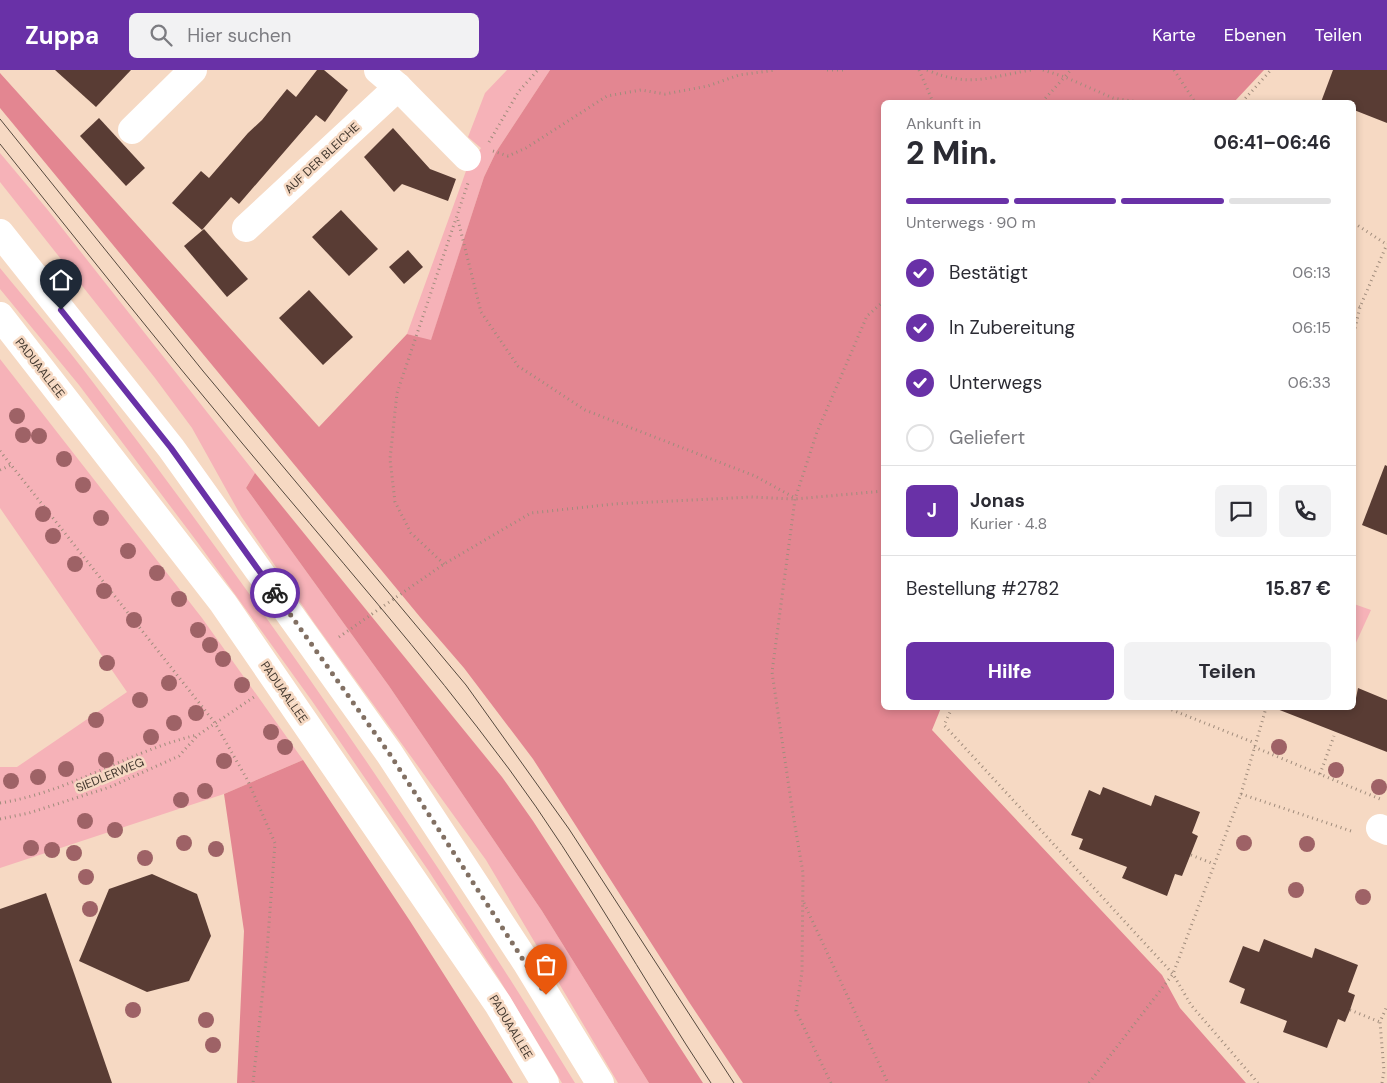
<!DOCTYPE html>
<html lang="de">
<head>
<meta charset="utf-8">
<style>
	:root { --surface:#fff; --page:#f2f2f3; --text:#2b2b33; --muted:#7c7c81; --line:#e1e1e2; --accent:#6931a7 }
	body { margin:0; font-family:"DM Sans",sans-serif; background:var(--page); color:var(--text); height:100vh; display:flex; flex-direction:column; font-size:19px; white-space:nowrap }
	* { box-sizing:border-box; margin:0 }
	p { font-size:16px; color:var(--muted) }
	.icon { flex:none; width:28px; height:28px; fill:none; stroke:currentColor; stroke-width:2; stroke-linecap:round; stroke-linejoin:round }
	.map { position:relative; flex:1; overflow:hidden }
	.drawer { position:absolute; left:881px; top:30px; width:475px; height:610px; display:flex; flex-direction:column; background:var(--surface); border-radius:8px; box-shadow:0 2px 8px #0003 }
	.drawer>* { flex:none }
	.pin { position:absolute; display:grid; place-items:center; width:42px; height:42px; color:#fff; margin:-51px -21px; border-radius:50% 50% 50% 0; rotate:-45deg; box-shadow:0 0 5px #0007 }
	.pin .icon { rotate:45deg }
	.courier { position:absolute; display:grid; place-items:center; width:50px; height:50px; margin:-25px; border:4px solid #6931a7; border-radius:50%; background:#fff; color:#222; box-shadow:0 1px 6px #0007 }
	.headline em { font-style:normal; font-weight:700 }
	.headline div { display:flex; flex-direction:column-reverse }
	.headline { display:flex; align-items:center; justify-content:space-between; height:85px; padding:0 25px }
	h1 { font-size:32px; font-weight:700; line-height:38px }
	.bar { display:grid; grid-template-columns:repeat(4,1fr); gap:8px 5px; align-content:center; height:60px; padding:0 25px }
	.bar i { height:6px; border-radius:4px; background:var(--line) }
	.bar .selected { background:var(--accent) }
	.bar p { grid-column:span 4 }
	.line { display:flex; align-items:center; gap:12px; padding:0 25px; border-top:1px solid var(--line) }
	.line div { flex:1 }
	.round { display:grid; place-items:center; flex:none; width:52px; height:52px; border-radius:8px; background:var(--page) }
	ol { padding:0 25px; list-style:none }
	li { display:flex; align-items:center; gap:15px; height:55px }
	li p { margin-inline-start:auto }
	li .icon { padding:5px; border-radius:50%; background:var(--accent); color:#fff; stroke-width:4 }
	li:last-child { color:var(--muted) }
	li i { width:28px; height:28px; border:2px solid var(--line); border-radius:50% }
	.cta { display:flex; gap:10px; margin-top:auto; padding:10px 25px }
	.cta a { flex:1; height:58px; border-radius:8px; background:var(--accent); color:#fff; font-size:20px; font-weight:700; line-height:58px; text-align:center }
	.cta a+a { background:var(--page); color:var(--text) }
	header { display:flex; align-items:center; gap:30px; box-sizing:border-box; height:70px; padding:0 25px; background:var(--accent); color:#fff }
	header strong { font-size:24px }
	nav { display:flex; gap:28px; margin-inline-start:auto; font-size:18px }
	.search { width:350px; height:45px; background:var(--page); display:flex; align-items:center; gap:12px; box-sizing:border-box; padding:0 18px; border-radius:8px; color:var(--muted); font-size:19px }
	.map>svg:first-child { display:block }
	.green { fill:#f6b2b8 }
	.forest { fill:#e38691 }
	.building { fill:#593c34 }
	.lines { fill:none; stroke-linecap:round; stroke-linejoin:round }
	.path { stroke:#a08c7c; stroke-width:3; stroke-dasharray:1 4; stroke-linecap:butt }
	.minor { stroke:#fff; stroke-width:28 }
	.highway { stroke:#fff; stroke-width:28 }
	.tram { stroke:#56493e; stroke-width:1 }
	.tree { fill:#9e6266 }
	.done { stroke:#827063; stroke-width:5; stroke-dasharray:0 9 }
	.route { stroke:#6931a7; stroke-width:6 }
	.labels { text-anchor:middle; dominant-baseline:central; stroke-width:5; stroke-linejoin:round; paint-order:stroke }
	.street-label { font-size:12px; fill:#43382f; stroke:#f6d9c3 }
</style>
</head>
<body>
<header>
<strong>Zuppa</strong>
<div class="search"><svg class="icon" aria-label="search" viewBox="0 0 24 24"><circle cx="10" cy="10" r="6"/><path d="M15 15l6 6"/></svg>Hier suchen</div>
<nav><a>Karte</a><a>Ebenen</a><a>Teilen</a></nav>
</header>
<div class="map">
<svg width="1387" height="1013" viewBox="0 0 1387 1013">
	<rect width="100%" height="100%" fill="#f6d9c3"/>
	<!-- green -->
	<g class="green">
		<polygon points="507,0 550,0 496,82 484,107 431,271 407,264 466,101 481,78 468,67 485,23"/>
		<polygon points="0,83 47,139 255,403 246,418 389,616 542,841 649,1013 618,1013 486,790 315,554 241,446 192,358 155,308 0,112"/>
		<path d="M0,198C31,236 63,272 92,311C264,537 426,771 575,1013H562L499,909L428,800L312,631L198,473L79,315L0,219Z"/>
		<polygon points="0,289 202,548 303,690 224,724 0,798 0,697 17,697 127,622 0,438"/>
		<polygon points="1354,534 1371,540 1354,577"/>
	</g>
	<!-- forest -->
	<g class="forest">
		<polygon points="550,0 1264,0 1234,32 884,32 884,638 941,638 932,660 1162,905 1180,938 1246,1013 743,1013 689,932 533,689 464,598 420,547 0,38 0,3 319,357 407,264 431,270 484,107 496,82"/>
		<polygon points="255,403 502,707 533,751 703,1013 649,1013 542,841 389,616 246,418"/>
		<polygon points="303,690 410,851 513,1013 237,1013 244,861 224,724"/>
	</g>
	<!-- building -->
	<g class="building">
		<polygon points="55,0 131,0 96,37"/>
		<polygon points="317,0 324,0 348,20 325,52 316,45 239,134 231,127 202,160 172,133 201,101 209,108 248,63 262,50 287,19 296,27"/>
		<polygon points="1333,0 1387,0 1387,53 1354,40 1354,32 1321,32"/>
		<polygon points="99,48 145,98 126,116 80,66"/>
		<polygon points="393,58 430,99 456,109 448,131 402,114 394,122 364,87"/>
		<polygon points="341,140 378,179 349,206 312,167"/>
		<polygon points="204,159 248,209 227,227 184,176"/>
		<polygon points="408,180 423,197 404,214 389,197"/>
		<polygon points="309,220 353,267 323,295 279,248"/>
		<polygon points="1385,395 1387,396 1387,465 1362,455"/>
		<polygon points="1358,618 1387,630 1387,682 1277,639 1278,638 1354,638"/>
		<polygon points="1103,717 1151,736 1155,725 1200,742 1192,763 1198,766 1182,806 1175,804 1167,826 1122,808 1127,797 1079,779 1083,769 1071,765 1089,720 1100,725"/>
		<polygon points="152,804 197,824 211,866 189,911 147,922 79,891 109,819"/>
		<polygon points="46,823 74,903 112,1013 0,1013 0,839"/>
		<polygon points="1264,869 1312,888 1315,878 1358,895 1348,922 1355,925 1350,940 1345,952 1338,949 1327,978 1283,962 1287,951 1240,933 1245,919 1229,912 1243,876 1259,882"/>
	</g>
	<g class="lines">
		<!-- path -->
		<g class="path">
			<polyline points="827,0 846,0"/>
			<polyline points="919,0 933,32"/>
			<path d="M927,0C969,18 989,7 1031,0"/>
			<polyline points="1043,0 1065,7 1113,28 1138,32"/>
			<polyline points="1174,0 1195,32"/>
			<polyline points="1042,32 1071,0"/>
			<polyline points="1242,32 1271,0"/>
			<polyline points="489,72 519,21 538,0"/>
			<polyline points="493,81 508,86 526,78 607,26 641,20 665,24 708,16 739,5 776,0"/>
			<polyline points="458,150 481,242 518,296 585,340 755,406 795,428"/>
			<polyline points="1354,153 1386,174"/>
			<polyline points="1354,235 1360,237"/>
			<polyline points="1354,263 1360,237 1387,174"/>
			<polyline points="0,381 215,653 248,711 275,773 267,881 253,1013"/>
			<polyline points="0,400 11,395"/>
			<polyline points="444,494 411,463 395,432 390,389 397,323 468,113"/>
			<polyline points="339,567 444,494 531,443 614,434 750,427 795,429 884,421"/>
			<polyline points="952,638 944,655 1173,904 1191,935 1258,1013"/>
			<polyline points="1167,638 1255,673"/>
			<polyline points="1254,677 1380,729"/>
			<polyline points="1320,704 1334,666"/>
			<polyline points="1241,724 1354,762"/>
			<path d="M0,733C70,722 129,681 197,665"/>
			<polyline points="0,749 29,743 110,717 179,686 198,665 254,627"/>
			<polyline points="1191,785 1214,794"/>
			<polyline points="804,833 888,1013"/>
			<polyline points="1350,940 1380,952"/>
			<polyline points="831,1013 796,941 802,902 803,803 792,738 772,602 795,429 817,362 867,246 884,231"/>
			<polyline points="1089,1013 1173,904 1241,724 1266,638"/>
			<polyline points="1382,1013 1384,1001 1380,952 1387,936"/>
		</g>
		<!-- minor -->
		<g class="minor">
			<polyline points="378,0 398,17 467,87"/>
			<polyline points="132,60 193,0"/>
			<polyline points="246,158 398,17"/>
			<polyline points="1380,758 1387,761"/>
		</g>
		<!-- highway -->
		<g class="highway">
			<polyline points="0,163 171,378 389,683 526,892 600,1013"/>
			<polyline points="0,246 223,533 498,934 545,1013"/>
		</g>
		<!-- tram -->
		<g class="tram">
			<polyline points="0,49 203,301 466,615 569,759 734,1013"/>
			<path d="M0,74C80,174 160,275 242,373C332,481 425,586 509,699C583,799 642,909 711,1013"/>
		</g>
	</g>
	<!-- trees -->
	<g class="tree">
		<circle cx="17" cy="346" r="8"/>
		<circle cx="23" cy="365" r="8"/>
		<circle cx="39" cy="366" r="8"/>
		<circle cx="64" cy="389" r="8"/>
		<circle cx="83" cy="415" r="8"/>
		<circle cx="43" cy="444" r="8"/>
		<circle cx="101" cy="448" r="8"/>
		<circle cx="53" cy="466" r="8"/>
		<circle cx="128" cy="481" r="8"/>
		<circle cx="75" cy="494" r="8"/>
		<circle cx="157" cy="503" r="8"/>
		<circle cx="104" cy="521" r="8"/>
		<circle cx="179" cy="529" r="8"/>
		<circle cx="134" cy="550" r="8"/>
		<circle cx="198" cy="560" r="8"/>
		<circle cx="210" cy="575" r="8"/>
		<circle cx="223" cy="589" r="8"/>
		<circle cx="107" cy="593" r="8"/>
		<circle cx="169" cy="613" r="8"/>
		<circle cx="242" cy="615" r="8"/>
		<circle cx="140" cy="630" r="8"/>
		<circle cx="196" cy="643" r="8"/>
		<circle cx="96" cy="650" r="8"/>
		<circle cx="174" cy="653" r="8"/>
		<circle cx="271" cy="662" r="8"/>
		<circle cx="151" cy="667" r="8"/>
		<circle cx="285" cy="677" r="8"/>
		<circle cx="1279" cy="677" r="8"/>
		<circle cx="106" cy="690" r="8"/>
		<circle cx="224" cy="691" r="8"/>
		<circle cx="66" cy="699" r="8"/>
		<circle cx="1336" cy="700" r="8"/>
		<circle cx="38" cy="707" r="8"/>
		<circle cx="11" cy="711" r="8"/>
		<circle cx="1379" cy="717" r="8"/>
		<circle cx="205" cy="721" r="8"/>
		<circle cx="181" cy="730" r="8"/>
		<circle cx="85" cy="751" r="8"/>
		<circle cx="115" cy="760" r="8"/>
		<circle cx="184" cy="773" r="8"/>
		<circle cx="1244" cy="773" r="8"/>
		<circle cx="1307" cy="774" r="8"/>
		<circle cx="31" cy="778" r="8"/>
		<circle cx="216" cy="779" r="8"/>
		<circle cx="52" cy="780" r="8"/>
		<circle cx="74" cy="783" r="8"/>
		<circle cx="145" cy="788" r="8"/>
		<circle cx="86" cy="807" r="8"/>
		<circle cx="1296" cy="820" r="8"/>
		<circle cx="1363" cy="827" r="8"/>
		<circle cx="90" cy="839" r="8"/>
		<circle cx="133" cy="940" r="8"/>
		<circle cx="206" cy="950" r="8"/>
		<circle cx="213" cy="975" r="8"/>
	</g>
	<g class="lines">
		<!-- done -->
		<polyline class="done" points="275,523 389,683 546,925"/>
		<!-- route -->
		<polyline class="route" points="61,240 171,378 275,523"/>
	</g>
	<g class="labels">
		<!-- street labels -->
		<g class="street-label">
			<text transform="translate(322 88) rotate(-43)">AUF DER BLEICHE</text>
			<text transform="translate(40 298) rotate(52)">PADUAALLEE</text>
			<text transform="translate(284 622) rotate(55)">PADUAALLEE</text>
			<text transform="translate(110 705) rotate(-22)">SIEDLERWEG</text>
			<text transform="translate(511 957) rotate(59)">PADUAALLEE</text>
		</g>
	</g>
</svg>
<div class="pin" style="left:546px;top:925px;background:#ea580c"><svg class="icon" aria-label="bag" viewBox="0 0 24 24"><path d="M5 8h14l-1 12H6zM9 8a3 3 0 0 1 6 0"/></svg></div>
<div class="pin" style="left:61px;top:240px;background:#1f2937"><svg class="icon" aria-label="home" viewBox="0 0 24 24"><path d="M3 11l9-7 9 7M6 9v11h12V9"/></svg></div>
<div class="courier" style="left:275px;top:523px"><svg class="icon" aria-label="bike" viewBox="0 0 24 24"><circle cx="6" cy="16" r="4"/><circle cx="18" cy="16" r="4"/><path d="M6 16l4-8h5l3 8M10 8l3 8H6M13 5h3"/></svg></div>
<section class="drawer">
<div class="headline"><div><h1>2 Min.</h1><p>Ankunft in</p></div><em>06:41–06:46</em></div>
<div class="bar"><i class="selected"></i><i class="selected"></i><i class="selected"></i><i></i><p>Unterwegs · 90 m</p></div>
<ol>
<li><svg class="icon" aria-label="check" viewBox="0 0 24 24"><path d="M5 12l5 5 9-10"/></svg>Bestätigt<p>06:13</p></li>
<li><svg class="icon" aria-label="check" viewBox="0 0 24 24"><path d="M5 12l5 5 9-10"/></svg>In Zubereitung<p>06:15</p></li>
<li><svg class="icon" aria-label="check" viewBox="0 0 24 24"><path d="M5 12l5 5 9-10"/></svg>Unterwegs<p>06:33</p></li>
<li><i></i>Geliefert</li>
</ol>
<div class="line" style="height:90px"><b class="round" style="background:var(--accent);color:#fff">J</b><div><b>Jonas</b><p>Kurier · 4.8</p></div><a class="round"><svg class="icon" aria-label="chat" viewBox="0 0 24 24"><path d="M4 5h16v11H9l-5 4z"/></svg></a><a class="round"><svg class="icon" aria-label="phone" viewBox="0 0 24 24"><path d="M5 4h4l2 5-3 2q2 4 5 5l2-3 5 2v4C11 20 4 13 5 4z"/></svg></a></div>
<div class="line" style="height:65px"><div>Bestellung #2782</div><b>15.87 €</b></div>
<div class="cta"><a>Hilfe</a><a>Teilen</a></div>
</section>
</div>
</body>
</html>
